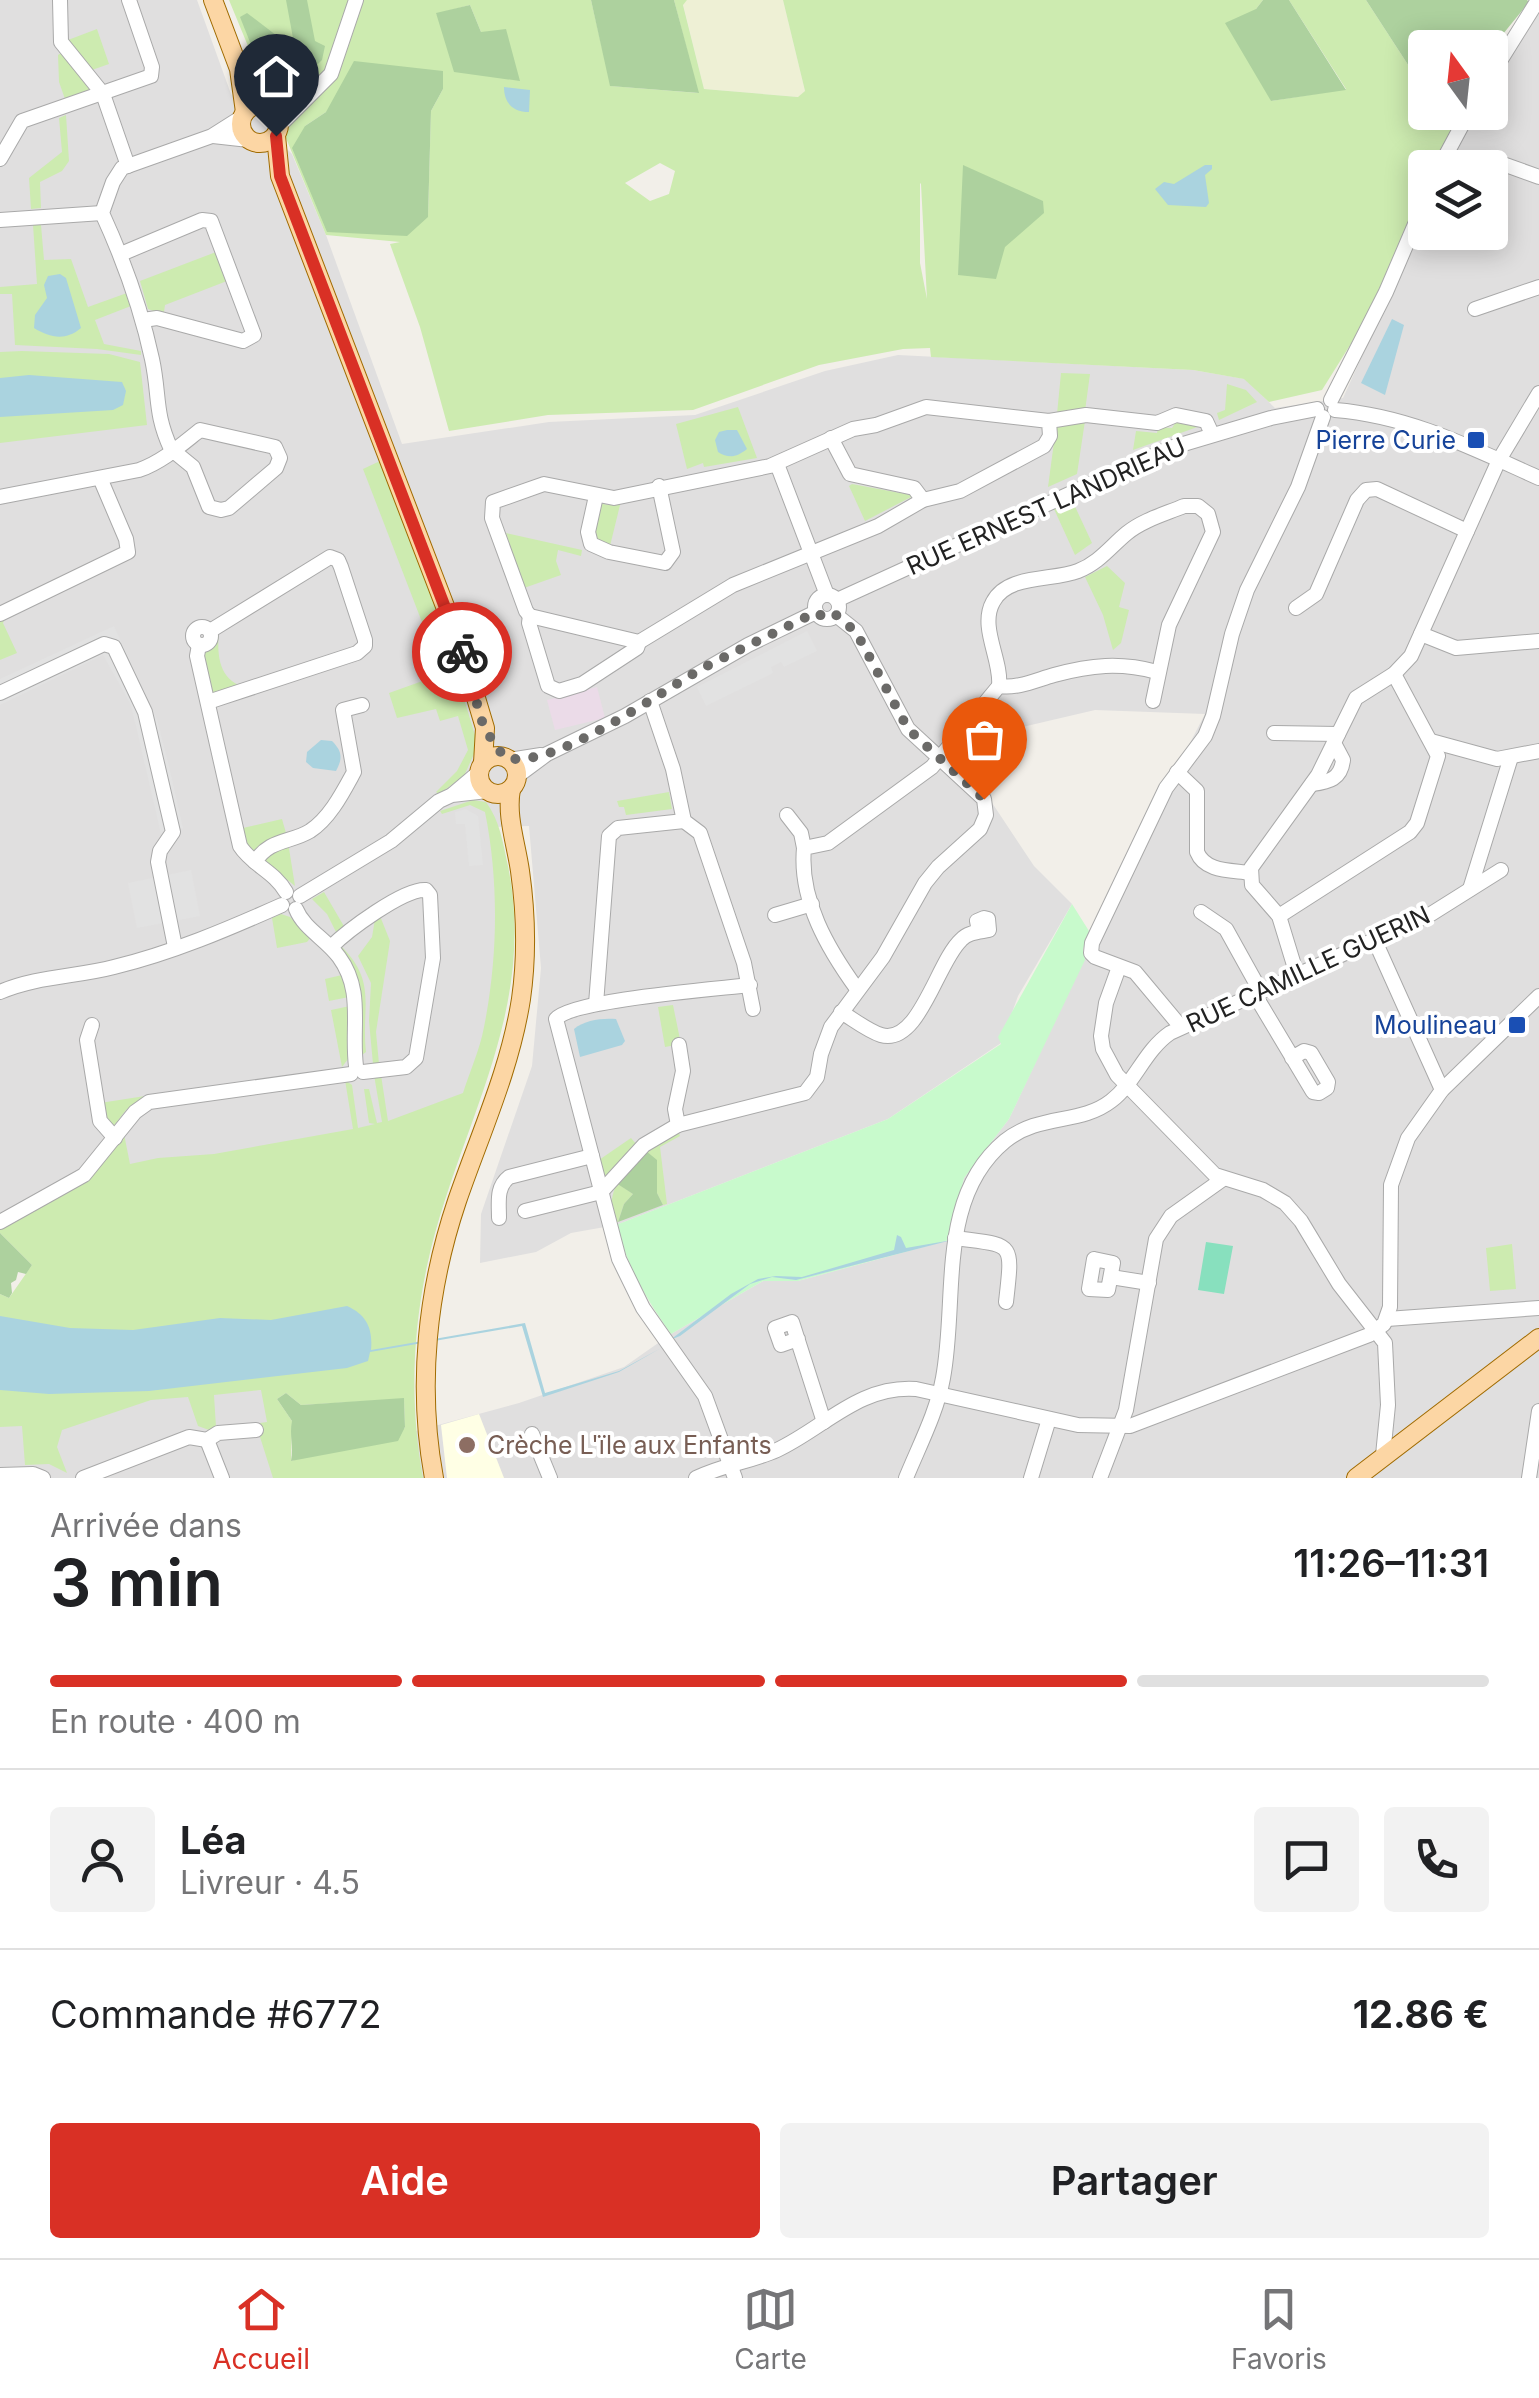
<!DOCTYPE html>
<html lang="fr">
<head>
<meta charset="utf-8">
<style>
	:root { --surface:#fff; --page:#f2f2f2; --text:#202124; --muted:#757577; --line:#e0e0e0; --accent:#d93025 }
	body { margin:0; font-family:Inter,sans-serif; background:var(--page); color:var(--text); height:100vh; display:flex; flex-direction:column; font-size:38px; white-space:nowrap }
	* { box-sizing:border-box; margin:0 }
	p { font-size:32px; color:var(--muted) }
	.icon { flex:none; width:55px; height:55px; fill:none; stroke:currentColor; stroke-width:2; stroke-linecap:round; stroke-linejoin:round }
	.map { position:relative; height:1478px; overflow:hidden }
	.panel { display:flex; flex-direction:column; background:var(--surface); flex:1 }
	.panel>* { flex:none }
	.needle { width:65px; rotate:345deg }
	.buttons { position:absolute; left:1408px; top:30px; display:grid; gap:20px }
	.buttons a { display:grid; place-items:center; width:100px; height:100px; border-radius:10px; background:var(--surface); box-shadow:0 5px 25px #0003; font-size:50px }
	.pin { position:absolute; display:grid; place-items:center; width:85px; height:85px; color:#fff; margin:-102px -42px; border-radius:50% 50% 50% 0; rotate:-45deg; box-shadow:0 0 10px #0007 }
	.pin .icon { rotate:45deg }
	.courier { position:absolute; display:grid; place-items:center; width:100px; height:100px; margin:-50px; border:8px solid #d93025; border-radius:50%; background:#fff; color:#222; box-shadow:0 2px 12px #0007 }
	.headline em { font-style:normal; font-weight:600 }
	.headline div { display:flex; flex-direction:column-reverse }
	.headline { display:flex; align-items:center; justify-content:space-between; height:170px; padding:0 50px }
	h1 { font-size:65px; font-weight:600; line-height:75px }
	.bar { display:grid; grid-template-columns:repeat(4,1fr); gap:15px 10px; align-content:center; height:120px; padding:0 50px }
	.bar i { height:12px; border-radius:8px; background:var(--line) }
	.bar .on { background:var(--accent) }
	.bar p { grid-column:span 4 }
	.line { display:flex; align-items:center; gap:25px; padding:0 50px; border-top:2px solid var(--line) }
	.line div { flex:1 }
	.round { display:grid; place-items:center; flex:none; width:105px; height:105px; border-radius:10px; background:var(--page) }
	.primary-button { display:flex; gap:20px; margin-top:auto; padding:20px 50px }
	.primary-button a { flex:1; height:115px; border-radius:10px; background:var(--accent); color:#fff; font-size:40px; font-weight:600; line-height:115px; text-align:center }
	.primary-button a+a { background:var(--page); color:var(--text) }
	.dock { display:flex; justify-content:space-around; align-items:center; height:140px; border-top:2px solid var(--line); background:var(--surface); font-size:28px; color:var(--muted) }
	.dock a { display:grid; justify-items:center; gap:5px }
	.dock .on { color:var(--accent) }
	.map>svg:first-child { display:block }
	.residential { fill:#e0dfdf }
	.industrial { fill:#ebdbe8 }
	.education { fill:#ffffe5 }
	.farmland { fill:#eef0d5 }
	.grass { fill:#cdebb0; fill-rule:evenodd }
	.forest { fill:#add19e }
	.park { fill:#c8facc }
	.pitch { fill:#88e0be }
	.parking { fill:#e2e2e2 }
	.water { fill:#aad3df }
	.lines { fill:none; stroke-linecap:round; stroke-linejoin:round }
	.minor-casing { stroke:#a9a9a9; stroke-width:16 }
	.major-casing { stroke:#a06b00; stroke-width:20 }
	.minor { stroke:#fff; stroke-width:14 }
	.major { stroke:#fcd6a4; stroke-width:18 }
	.done { stroke:#6b6a68; stroke-width:10; stroke-dasharray:0 18 }
	.route { stroke:#d93025; stroke-width:12 }
	.transit-dot { fill:#1a4fb4; stroke:#fff; stroke-width:4 }
	.education-dot { fill:#8d6e63; stroke:#fff; stroke-width:4 }
	.labels { text-anchor:middle; dominant-baseline:central; stroke-width:8; stroke-linejoin:round; paint-order:stroke }
	.transit-label { font-size:25px; fill:#164399; stroke:#fff; text-anchor:end }
	.street-label { font-size:25px; fill:#222; stroke:#fff }
	.education-label { font-size:25px; fill:#785e54; stroke:#fff; text-anchor:start }
</style>
</head>
<body>
<div class="map">
<svg width="1539" height="1478" viewBox="0 0 1539 1478">
	<rect width="100%" height="100%" fill="#f2efe9"/>
	<!-- residential -->
	<g class="residential">
		<polygon points="0,0 197,0 231,94 292,154 326,235 402,444 549,422 695,415 825,371 898,355 1193,370 1245,379 1275,408 1343,398 1425,218 1425,232 1490,232 1490,168 1447,167 1475,113 1490,112 1490,88 1539,3 1539,1478 409,1478 405,1434 519,1403 624,1367 671,1334 763,1281 798,1281 949,1240 964,1178 1009,1119 1139,841 1205,714 1095,710 1010,730 961,756 1034,866 1072,904 1018,996 1001,1043 888,1119 616,1225 571,1233 536,1252 480,1263 481,1214 532,1066 541,968 529,826 492,827 498,923 487,1036 466,1096 391,1125 0,1234"/>
		<polygon points="263,1390 286,1478 0,1478 0,1399"/>
	</g>
	<!-- industrial -->
	<polygon class="industrial" points="597,687 605,718 555,730 547,700"/>
	<!-- education -->
	<polygon class="education" points="479,1414 504,1478 447,1478 441,1425"/>
	<!-- farmland -->
	<polygon class="farmland" points="687,0 783,0 805,91 799,97 704,89 683,4"/>
	<!-- grass -->
	<g class="grass">
		<path d="M229,0H591L611,86L698,93L674,0H687L683,5L704,89L798,97L805,91L783,0H1263L1256,9L1271,101L1346,89L1289,0H1366L1425,91V112L1462,113L1434,167L1425,168V187L1372,310L1322,390L1269,402L1244,379L1193,370L931,357L930,348L903,349L819,365L693,410L548,415L449,431L420,327L390,244L400,242L326,235ZM470,5L481,32L436,14ZM443,89L431,111L428,216L305,126L326,112ZM660,163L675,171L669,194L650,201L625,183ZM920,183L921,184L927,299L920,263Z"/>
		<polygon points="97,29 109,64 92,70 68,40"/>
		<polygon points="61,53 91,89 65,99 59,82 58,55"/>
		<polygon points="66,115 69,161 62,171 40,182 41,208 31,209 29,178 62,152 59,118"/>
		<polygon points="33,225 41,225 44,260 71,259 88,307 127,293 131,306 95,320 104,344 141,351 141,355 97,349 15,345 12,294 0,294 0,287 37,284"/>
		<polygon points="216,252 227,281 165,305 164,312 159,313 148,309 140,281"/>
		<polygon points="22,351 109,354 140,362 147,425 0,443 0,352"/>
		<polygon points="1061,373 1090,374 1085,411 1057,414"/>
		<polygon points="1227,384 1246,390 1257,402 1219,420 1217,413 1225,410"/>
		<polygon points="738,407 757,458 704,467 703,463 687,469 676,424"/>
		<polygon points="1085,421 1077,474 1048,487 1056,427"/>
		<polygon points="1176,422 1203,425 1133,450 1136,431 1157,433 1158,427 1172,428"/>
		<polygon points="380,461 440,620 478,745 464,776 439,794 436,792 457,771 468,750 458,716 440,721 436,709 397,718 389,693 442,674 363,469"/>
		<polygon points="852,484 911,495 913,496 865,521 849,486"/>
		<polygon points="1072,500 1092,543 1075,555 1054,509"/>
		<polygon points="621,501 610,546 594,542 597,503 609,505"/>
		<polygon points="506,533 582,550 581,556 558,550 556,561 561,575 524,588"/>
		<polygon points="1107,566 1125,583 1119,607 1129,610 1121,643 1113,650 1103,615 1085,577"/>
		<polygon points="7,613 3,623 17,653 0,660 0,618"/>
		<path d="M219,631C217,652 218,676 239,685L212,696L202,652L213,644Z"/>
		<polygon points="669,792 672,809 626,815 624,807 619,807 617,801"/>
		<path d="M473,800L486,802C500,821 503,843 508,866C538,1016 457,1127 427,1266C412,1336 410,1407 423,1478H273L260,1437V1423L267,1422L261,1390L214,1395L216,1427L209,1430L198,1426L188,1397L151,1400L62,1430L57,1447L67,1473L49,1464L25,1465L22,1426L0,1427V1294L9,1298L32,1265L0,1233V1227L77,1184L124,1134L130,1164L158,1158L214,1154L353,1129L345,1080L352,1085L358,1128L375,1124L369,1123L364,1089H369L377,1123L382,1122L374,1075H381L388,1121L463,1093C470,1071 480,1049 484,1027C498,958 499,881 485,812L470,805L442,814L440,811ZM286,1393L301,1405L404,1399L405,1428L291,1461L292,1421L277,1399Z"/>
		<polygon points="282,819 286,833 252,851 247,844 243,828"/>
		<polygon points="288,842 295,886 263,860"/>
		<polygon points="324,892 345,928 338,936 327,914 312,899"/>
		<polygon points="281,914 290,917 311,937 307,942 277,948 272,918"/>
		<polygon points="380,916 390,941 376,1032 379,1064 373,1064 369,1021 371,983 358,956 372,937 375,919"/>
		<path d="M340,945C378,982 361,1006 366,1052L362,1055Z"/>
		<polygon points="342,975 349,997 329,1001 325,979"/>
		<polygon points="673,1005 681,1044 665,1047 658,1007"/>
		<polygon points="350,1006 348,1059 342,1067 331,1010"/>
		<polygon points="145,1096 126,1110 113,1127 108,1125 100,1103"/>
		<path d="M677,1128L680,1136L660,1147L667,1204L663,1205L657,1193V1160L617,1183L633,1194L624,1204L618,1222L613,1223C603,1174 643,1154 677,1128Z"/>
		<polygon points="631,1138 637,1145 606,1178 599,1160"/>
		<polygon points="1512,1244 1516,1289 1490,1291 1486,1248"/>
	</g>
	<!-- forest -->
	<g class="forest">
		<polygon points="286,0 307,0 315,41 325,46 322,60 289,92 267,85 240,17 247,13 289,45 293,38"/>
		<polygon points="591,0 674,0 699,93 610,86"/>
		<polygon points="1263,0 1289,0 1346,90 1271,101 1225,23 1256,9"/>
		<polygon points="1366,0 1527,0 1529,2 1490,50 1425,48 1425,91"/>
		<polygon points="470,5 481,32 506,29 520,81 454,72 436,13"/>
		<polygon points="354,61 443,71 443,89 431,111 428,217 407,236 327,232 292,148 305,126 326,112"/>
		<polygon points="963,165 1043,201 1044,213 1005,247 996,279 958,275"/>
		<polygon points="646,1151 657,1160 657,1193 663,1205 618,1222 624,1204 633,1194 616,1183"/>
		<polygon points="0,1233 32,1265 26,1274 18,1272 16,1280 11,1283 12,1293 9,1298 0,1294"/>
		<path d="M286,1393L301,1405L404,1398L405,1427L398,1441L291,1461C294,1445 289,1436 292,1421L277,1399Z"/>
	</g>
	<!-- park -->
	<path class="park" d="M1072,904L1089,931L1083,949L1085,960L1009,1119L964,1178L949,1240L798,1281H763L671,1334C646,1299 628,1267 616,1225L888,1119L1001,1044L998,1037Z"/>
	<!-- pitch -->
	<polygon class="pitch" points="1206,1242 1233,1246 1224,1294 1198,1290"/>
	<!-- parking -->
	<g class="parking">
		<polygon points="114,626 157,719 169,766 183,828 161,834 131,705 103,655 0,705 0,679"/>
		<polygon points="807,631 817,651 784,667 781,662 771,667 773,673 706,706 697,687"/>
		<polygon points="466,809 478,816 483,865 469,866 465,824 456,824 455,812"/>
		<polygon points="191,870 200,916 137,928 128,883"/>
	</g>
	<!-- water -->
	<g class="water">
		<path d="M504,87L530,90L529,112C513,112 504,103 504,87Z"/>
		<polygon points="1205,165 1212,165 1212,169 1205,175 1209,203 1206,207 1168,205 1155,189 1164,182 1174,184"/>
		<path d="M60,274L66,278L81,328C66,341 50,338 34,328L35,315L47,298L44,285L48,276Z"/>
		<polygon points="1392,319 1404,325 1385,395 1361,383"/>
		<polygon points="29,375 122,382 126,391 123,405 113,410 0,417 0,378"/>
		<path d="M727,430H737L747,449C737,457 729,459 718,452L715,440L719,432Z"/>
		<path d="M321,740L332,741C342,751 343,758 336,771L313,768L306,762L307,752Z"/>
		<path d="M616,1019L625,1041L622,1045L580,1057L574,1029C585,1020 601,1018 616,1019Z"/>
		<polygon points="897,1235 901,1237 906,1248 952,1240 796,1280 772,1277 750,1284 680,1336 670,1340 731,1294 758,1279 776,1276 802,1277 894,1250"/>
		<path d="M347,1306C367,1315 373,1329 371,1350L525,1323L545,1393L619,1371L661,1348L619,1372L543,1397L522,1326L370,1352L368,1361L347,1368L149,1391L49,1394L0,1390V1316L70,1328L133,1330L220,1318L271,1320Z"/>
	</g>
	<g class="lines">
		<defs>
			<g id="minor">
				<polyline points="60,0 61,42 103,94 128,166"/>
				<polyline points="1490,77 1538,0"/>
				<polyline points="269,107 303,99"/>
				<polyline points="280,125 331,74 356,0"/>
				<polyline points="213,136 249,140"/>
				<polyline points="0,159 22,121 151,76 152,67 129,0"/>
				<polyline points="1503,164 1539,177"/>
				<polyline points="1439,168 1469,112"/>
				<polyline points="0,220 102,213"/>
				<polyline points="121,254 202,220 211,221 254,335 243,341 157,318 143,320"/>
				<polyline points="1475,309 1539,287"/>
				<polyline points="1331,400 1386,292 1425,201"/>
				<path d="M1335,410C1410,416 1472,448 1539,478"/>
				<polyline points="1049,421 1050,436 1044,446 960,491 923,500 878,526 733,585 639,642 530,616 526,611 492,518 493,502 544,484 614,498 770,466 853,429 876,425 926,407 1049,421 1086,415 1157,423 1176,415 1206,421 1212,434"/>
				<polyline points="831,438 850,474 914,488 923,500"/>
				<path d="M171,449C154,412 160,396 152,359C141,308 124,261 102,213L113,182L122,168L212,136L242,117"/>
				<polyline points="777,464 827,595"/>
				<polyline points="596,496 588,532 591,544 609,552 665,563 673,552 659,486"/>
				<path d="M0,497L139,470C162,462 181,445 200,430L275,447L280,458L276,468L229,508L221,510L209,507L193,467L171,449"/>
				<circle cx="827" cy="607" r="12"/>
				<polyline points="837,600 1170,448 1271,418 1317,409"/>
				<polyline points="1296,608 1316,594 1357,500 1366,490 1377,489 1467,531"/>
				<polyline points="0,614 128,552 126,539 100,478"/>
				<polyline points="530,616 529,623 548,686 559,691 582,684 637,648 639,642"/>
				<circle cx="202" cy="636" r="9"/>
				<polyline points="1421,634 1456,648 1539,641"/>
				<path d="M199,645L197,656L240,846C252,865 274,871 286,892"/>
				<path d="M999,686C1002,660 979,627 993,602C1007,574 1053,581 1078,571C1099,563 1111,546 1127,533C1143,520 1165,514 1184,506H1198L1208,514L1213,532L1169,625L1153,701"/>
				<polyline points="0,693 104,644 114,647 145,712 173,832 160,851 158,862 175,947"/>
				<polyline points="650,701 673,769 684,821 700,833 744,963 753,1009"/>
				<polyline points="208,702 357,653 365,646 365,640 341,567 338,560 330,557 210,631"/>
				<polyline points="1274,733 1338,734"/>
				<polyline points="1431,741 1497,759 1539,751"/>
				<polyline points="509,760 541,755"/>
				<path d="M1177,772L1197,791V852C1205,872 1231,870 1250,873"/>
				<polyline points="516,777 547,754 625,716 748,645 816,612"/>
				<path d="M1312,784C1329,782 1341,779 1343,760L1334,743"/>
				<polyline points="453,794 479,772"/>
				<polyline points="787,815 801,833 804,848"/>
				<path d="M255,862C269,839 290,843 310,831C330,818 343,792 354,772L343,710L362,705"/>
				<polyline points="1470,889 1511,757"/>
				<polyline points="300,896 391,841 439,801 452,795 487,791"/>
				<path d="M296,909C304,929 326,939 339,957C364,991 351,1027 356,1066"/>
				<polyline points="1201,912 1226,929 1261,992"/>
				<polyline points="775,915 812,904"/>
				<polyline points="1279,916 1410,832 1417,823 1438,756 1394,674"/>
				<polyline points="1375,941 1442,1090"/>
				<path d="M331,947C347,931 404,888 426,890L430,895L433,958L416,1058L406,1067L363,1072"/>
				<polyline points="1119,967 1106,1003 1101,1036 1103,1049 1117,1075 1215,1175 1263,1190 1285,1203 1301,1221 1339,1284 1385,1343 1388,1405 1383,1455"/>
				<polyline points="1297,975 1279,916 1252,885 1251,868 1318,775 1356,698 1394,674 1411,656 1499,460 1539,393"/>
				<path d="M857,989C828,949 799,900 804,848L828,843L932,767L999,686C1017,689 1036,680 1054,675C1091,665 1120,662 1157,672"/>
				<path d="M0,992C37,976 76,977 114,967C172,953 228,929 282,905"/>
				<polyline points="1255,995 1313,1092 1319,1093 1327,1088 1328,1082 1311,1053 1304,1051 1292,1058"/>
				<polyline points="596,1004 609,836 618,828 684,821"/>
				<path d="M841,1012C853,1019 868,1031 881,1035C919,1046 937,962 961,940C968,932 979,932 989,930L988,919L984,918L977,921L979,931"/>
				<polyline points="92,1025 87,1040 100,1121 115,1138"/>
				<polyline points="1181,1027 1135,972 1095,957 1091,953 1092,943 1166,788 1205,736 1213,716 1232,634 1247,590 1298,487 1323,417"/>
				<polyline points="678,1125 675,1109 683,1071 679,1045"/>
				<polyline points="525,1211 601,1192 644,1145 678,1125 805,1093 817,1077 821,1054 831,1027 883,957 925,883 938,867 980,829 986,815 984,799 908,729 856,631 836,615"/>
				<path d="M499,1218C499,1202 496,1187 509,1177L592,1156"/>
				<polyline points="0,1222 84,1175 135,1112 149,1102 351,1074"/>
				<path d="M955,1238C1014,1246 1013,1240 1006,1302"/>
				<polygon points="1094,1259 1113,1263 1108,1290 1089,1289"/>
				<polyline points="1111,1277 1149,1283"/>
				<polyline points="1387,1319 1539,1308"/>
				<polyline points="798,1339 781,1345 775,1328 792,1322 824,1422"/>
				<polyline points="532,1434 550,1478"/>
				<polyline points="207,1440 222,1478"/>
				<polyline points="0,1475 33,1474 43,1478"/>
				<polyline points="83,1478 189,1437 207,1440 218,1433 256,1430"/>
				<path d="M696,1478C722,1465 750,1462 777,1450C824,1428 859,1385 916,1389L1078,1425L1130,1426L1369,1335L1384,1324L1390,1307L1391,1185L1408,1138L1442,1090L1539,996"/>
				<path d="M735,1478L705,1396L643,1308L619,1259L556,1019C571,1000 717,989 750,985"/>
				<path d="M906,1478C919,1446 937,1412 943,1378C958,1298 936,1198 1005,1141C1040,1113 1080,1125 1111,1101C1135,1083 1144,1051 1170,1033L1431,914L1501,870"/>
				<polyline points="1031,1478 1049,1419"/>
				<polyline points="1100,1478 1126,1410 1156,1239 1171,1216 1223,1179"/>
				<polyline points="1529,1478 1539,1411"/>
			</g>
			<g id="major">
				<polyline points="213,0 239,69 245,112"/>
				<circle cx="260" cy="124" r="19"/>
				<polyline points="276,136 280,176 461,648 485,728 483,763"/>
				<circle cx="498" cy="775" r="19"/>
				<path d="M434,1478C417,1386 427,1290 457,1201C480,1134 510,1070 521,999C527,957 526,913 520,871C516,843 506,816 511,789"/>
				<polyline points="1356,1478 1539,1338"/>
			</g>
		</defs>
		<!-- minor casing -->
		<use href="#minor" class="minor-casing"/>
		<!-- major casing -->
		<use href="#major" class="major-casing"/>
		<!-- minor -->
		<use href="#minor" class="minor"/>
		<!-- major -->
		<use href="#major" class="major"/>
	</g>
	<g class="lines">
		<!-- done -->
		<path class="done" d="M462,652L484,728L504,757C551,773 662,690 705,667C742,648 779,631 816,612L826,619L836,615L856,632L908,729L984,799"/>
		<!-- route -->
		<polyline class="route" points="276,136 280,176 462,652"/>
	</g>
	<!-- markers -->
	<g class="transit-dot">
		<rect x="1466" y="430" width="20" height="20" rx="5"/>
		<rect x="1507" y="1015" width="20" height="20" rx="5"/>
	</g>
	<circle class="education-dot" cx="467" cy="1445" r="10"/>
	<g class="labels">
		<!-- transit labels -->
		<g class="transit-label">
			<text x="1456" y="440">Pierre Curie</text>
			<text x="1497" y="1025">Moulineau</text>
		</g>
		<!-- street labels -->
		<g class="street-label">
			<text transform="translate(1046 506) rotate(-24)">RUE ERNEST LANDRIEAU</text>
			<text transform="translate(1308 969) rotate(-25)">RUE CAMILLE GUERIN</text>
		</g>
		<!-- education labels -->
		<g class="education-label">
			<text x="487" y="1445">Crèche L'ïle aux Enfants</text>
		</g>
	</g>
</svg>
<div class="buttons">
<a><svg class="needle" viewBox="-14 -14 28 28"><path d="M0-13l5 13h-10z" fill="#e53935"/><path d="M0 13l5-13h-10z" fill="#757577"/></svg></a>
<a><svg class="icon" aria-label="layers" viewBox="0 0 24 24"><path d="M12 4l9 5-9 5-9-5zM3 14l9 5 9-5"/></svg></a>
</div>
<div class="pin" style="left:984px;top:799px;background:#ea580c"><svg class="icon" aria-label="bag" viewBox="0 0 24 24"><path d="M5 8h14l-1 12H6zM9 8a3 3 0 0 1 6 0"/></svg></div>
<div class="pin" style="left:276px;top:136px;background:#1f2937"><svg class="icon" aria-label="home" viewBox="0 0 24 24"><path d="M3 11l9-7 9 7M6 9v11h12V9"/></svg></div>
<div class="courier" style="left:462px;top:652px"><svg class="icon" aria-label="bike" viewBox="0 0 24 24"><circle cx="6" cy="16" r="4"/><circle cx="18" cy="16" r="4"/><path d="M6 16l4-8h5l3 8M10 8l3 8H6M13 5h3"/></svg></div>
</div>
<section class="panel">
<div class="headline"><div><h1>3 min</h1><p>Arrivée dans</p></div><em>11:26–11:31</em></div>
<div class="bar"><i class="on"></i><i class="on"></i><i class="on"></i><i></i><p>En route · 400 m</p></div>
<div class="line" style="height:180px"><a class="round"><svg class="icon" aria-label="person" viewBox="0 0 24 24"><circle cx="12" cy="8" r="4"/><path d="M4 21q1-7 8-7t8 7"/></svg></a><div><b>Léa</b><p>Livreur · 4.5</p></div><a class="round"><svg class="icon" aria-label="chat" viewBox="0 0 24 24"><path d="M4 5h16v11H9l-5 4z"/></svg></a><a class="round"><svg class="icon" aria-label="phone" viewBox="0 0 24 24"><path d="M5 4h4l2 5-3 2q2 4 5 5l2-3 5 2v4C11 20 4 13 5 4z"/></svg></a></div>
<div class="line" style="height:130px"><div>Commande #6772</div><b>12.86 €</b></div>
<div class="primary-button"><a>Aide</a><a>Partager</a></div>
</section>
<nav class="dock">
<a class="on"><svg class="icon" aria-label="home" viewBox="0 0 24 24"><path d="M3 11l9-7 9 7M6 9v11h12V9"/></svg>Accueil</a>
<a><svg class="icon" aria-label="map" viewBox="0 0 24 24"><path d="M3 6l6-2 6 2 6-2v14l-6 2-6-2-6 2zM9 4v14M15 6v14"/></svg>Carte</a>
<a><svg class="icon" aria-label="saved" viewBox="0 0 24 24"><path d="M7 4h10v16l-5-4-5 4z"/></svg>Favoris</a>
</nav>
</body>
</html>
